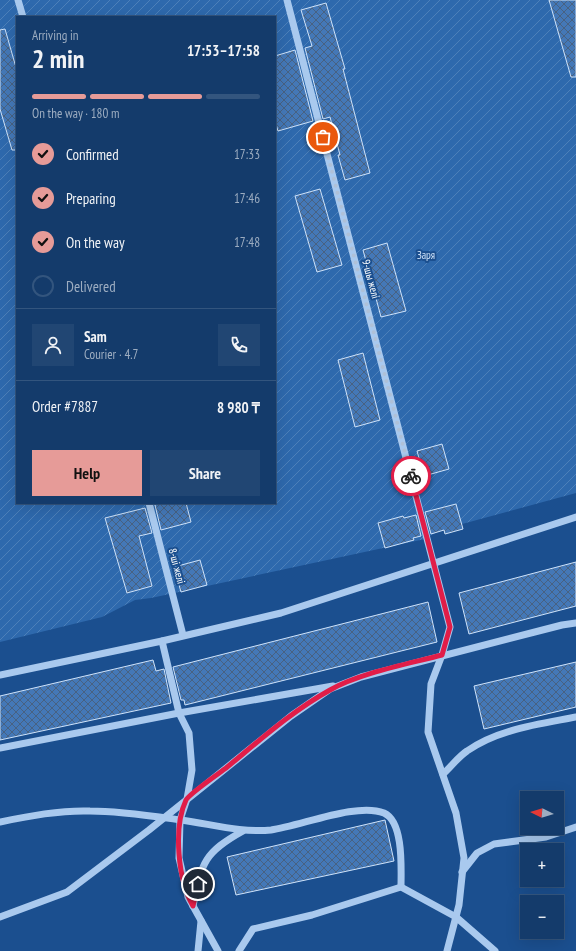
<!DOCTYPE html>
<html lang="en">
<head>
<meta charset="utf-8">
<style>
	:root { --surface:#143b6b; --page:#214673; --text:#f1f3f6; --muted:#9dadc1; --line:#33557e; --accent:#e69b98 }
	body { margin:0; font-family:"PT Sans Narrow",sans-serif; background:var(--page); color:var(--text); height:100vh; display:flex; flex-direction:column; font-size:15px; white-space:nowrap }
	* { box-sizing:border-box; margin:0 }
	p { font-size:13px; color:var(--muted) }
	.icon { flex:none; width:22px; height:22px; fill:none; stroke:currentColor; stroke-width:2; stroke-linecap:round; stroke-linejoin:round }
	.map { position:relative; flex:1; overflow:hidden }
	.side { position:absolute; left:16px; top:16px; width:260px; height:488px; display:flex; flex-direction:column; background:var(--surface); border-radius:0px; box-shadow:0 4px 16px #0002,0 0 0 1px var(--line) }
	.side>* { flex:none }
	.needle { width:26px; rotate:275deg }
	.tools { position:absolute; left:520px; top:791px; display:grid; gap:8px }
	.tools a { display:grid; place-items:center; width:44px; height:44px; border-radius:0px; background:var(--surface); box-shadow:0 4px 16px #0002,0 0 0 1px var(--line); font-size:20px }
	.pin { position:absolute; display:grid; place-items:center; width:34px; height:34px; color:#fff; margin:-17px; border:2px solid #fff; border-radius:50%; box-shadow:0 1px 4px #0007 }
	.courier { position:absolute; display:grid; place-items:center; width:40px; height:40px; margin:-20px; border:3px solid #e11d48; border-radius:50%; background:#fff; color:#222; box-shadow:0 1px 5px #0007 }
	.summary em { font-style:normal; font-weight:700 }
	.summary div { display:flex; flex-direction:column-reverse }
	.summary { display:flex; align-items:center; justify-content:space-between; height:68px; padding:0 16px }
	h1 { font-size:26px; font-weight:700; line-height:30px }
	.bar { display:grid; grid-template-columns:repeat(4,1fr); gap:6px 4px; align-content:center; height:48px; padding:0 16px }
	.bar i { height:5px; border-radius:3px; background:var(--line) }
	.bar .active { background:var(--accent) }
	.bar p { grid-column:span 4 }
	.line { display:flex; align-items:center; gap:10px; padding:0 16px; border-top:1px solid var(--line) }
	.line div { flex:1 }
	.round { display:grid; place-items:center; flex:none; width:42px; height:42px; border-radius:0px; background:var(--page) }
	ol { padding:0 16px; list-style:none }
	li { display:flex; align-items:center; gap:12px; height:44px }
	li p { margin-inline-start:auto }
	li .icon { padding:4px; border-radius:50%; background:var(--accent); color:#111; stroke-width:4 }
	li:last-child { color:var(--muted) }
	li i { width:22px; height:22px; border:2px solid var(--line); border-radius:50% }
	.button { display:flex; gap:8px; margin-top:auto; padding:8px 16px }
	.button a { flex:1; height:46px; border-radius:0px; background:var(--accent); color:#111; font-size:16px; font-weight:700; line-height:46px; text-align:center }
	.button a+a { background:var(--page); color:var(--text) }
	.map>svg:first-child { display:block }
	.garden { fill:url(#garden-furrows); fill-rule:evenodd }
	.building { fill:url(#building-cross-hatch); stroke:#cfe3fa }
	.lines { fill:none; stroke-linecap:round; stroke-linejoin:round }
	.minor { stroke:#a9c9ee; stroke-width:7 }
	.done { stroke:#afc1d8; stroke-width:4; stroke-dasharray:0 7.2 }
	.route { stroke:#e11d48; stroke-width:5 }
	.labels { text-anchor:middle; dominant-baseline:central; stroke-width:4; stroke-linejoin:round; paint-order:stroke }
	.park-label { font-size:11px; fill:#cfe3fa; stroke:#1b4f8f }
	.street-label { font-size:11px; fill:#fff; stroke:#1b4f8f }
</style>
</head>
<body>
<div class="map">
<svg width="576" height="951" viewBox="0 0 576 951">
	<defs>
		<pattern id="garden-furrows" width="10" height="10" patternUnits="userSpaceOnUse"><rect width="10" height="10" fill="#2e69ad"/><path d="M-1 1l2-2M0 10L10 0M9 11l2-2" fill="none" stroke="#4d80b9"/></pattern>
		<pattern id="building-cross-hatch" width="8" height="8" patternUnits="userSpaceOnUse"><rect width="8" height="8" fill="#4478b7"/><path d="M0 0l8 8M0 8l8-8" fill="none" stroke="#486282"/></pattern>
	</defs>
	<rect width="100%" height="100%" fill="#1b4f8f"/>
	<!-- garden -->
	<path class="garden" d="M0,0H576V493L440,530L425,539L151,598L135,600L102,617L0,642ZM17,17H275V503H17Z"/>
	<!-- building -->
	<g class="building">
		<polygon points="549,0 576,0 576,77 571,77"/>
		<polygon points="326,3 345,69 343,69 370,173 345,180 338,155 340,155 330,117 323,119 305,48 312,46 301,10"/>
		<polygon points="5,29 17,71 17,150 12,150 0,109 0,30"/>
		<polygon points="295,50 313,121 278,131 275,121 275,56"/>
		<polygon points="320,189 342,265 317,272 295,196"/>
		<polygon points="387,243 406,311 381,317 363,250"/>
		<polygon points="363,353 380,420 355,427 338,360"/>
		<polygon points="442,444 449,469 424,476 417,451"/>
		<polygon points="161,503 186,503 191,522 161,530 155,505"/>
		<polygon points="456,504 463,529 445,534 444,530 431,534 425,512"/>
		<polygon points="145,508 152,533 139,536 152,586 127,593 105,518"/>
		<polygon points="416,515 421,536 413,538 414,540 385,548 378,523 403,516 404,518"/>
		<polygon points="200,560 207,585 181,592 174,567"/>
		<polygon points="576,562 576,606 469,634 459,593"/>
		<polygon points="428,602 437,642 185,705 184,700 181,700 173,667"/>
		<polygon points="153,660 156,671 164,669 171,703 0,740 0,696"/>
		<polygon points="576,662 576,707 484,729 474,686"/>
		<polygon points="385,820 394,861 236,895 227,857"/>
	</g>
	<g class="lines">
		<!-- minor -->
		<g class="minor">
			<polyline points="18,0 23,17"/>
			<polyline points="287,0 450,627 442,655 431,684 428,732 456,813 464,858 459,905 447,951"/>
			<polyline points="149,503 183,635"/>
			<polyline points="162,641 179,713 189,733 192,770 187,799 180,820 179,858 188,897 218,951"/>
			<polyline points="0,675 162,641 281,613 576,517"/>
			<polyline points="0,748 179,713 333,686"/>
			<path d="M443,774C451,767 458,757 467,751C498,729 540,724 576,717"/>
			<path d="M0,822C29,816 60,810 90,811C119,811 152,816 181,820C211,824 241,833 271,830C301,826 357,802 384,813C404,822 401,869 401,887"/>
			<polyline points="462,872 477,853 494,844 546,837 576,827"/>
			<path d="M193,906C202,863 203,853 243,831"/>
			<polyline points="0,917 67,892 149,830 291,716 330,689 361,677 562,625 576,623"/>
			<polyline points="198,951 201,921"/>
			<polyline points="239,951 253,929 312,915 401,887 456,917 495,951"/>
		</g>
	</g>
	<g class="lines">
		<!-- done -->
		<polyline class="done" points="323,137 411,476"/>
		<!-- route -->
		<path class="route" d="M198,884L193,906C178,880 173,828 186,800C189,794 218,774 226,768C259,741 292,711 330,690C360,673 408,664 442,655L450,627L411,476"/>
	</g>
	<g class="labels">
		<!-- park labels -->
		<g class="park-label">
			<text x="426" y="255">Заря</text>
		</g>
		<!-- street labels -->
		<g class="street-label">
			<text transform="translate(371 279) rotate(75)">9-шы желі</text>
			<text transform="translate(177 566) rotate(75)">8-ші желі</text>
		</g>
	</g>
</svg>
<div class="tools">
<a><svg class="needle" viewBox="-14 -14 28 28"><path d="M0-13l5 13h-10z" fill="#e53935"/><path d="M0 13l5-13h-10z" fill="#9dadc1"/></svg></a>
<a>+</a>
<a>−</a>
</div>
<div class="pin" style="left:323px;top:137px;background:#ea580c"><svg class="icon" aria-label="bag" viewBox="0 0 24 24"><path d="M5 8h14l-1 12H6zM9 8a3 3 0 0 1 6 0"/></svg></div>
<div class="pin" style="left:198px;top:884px;background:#1f2937"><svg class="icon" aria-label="home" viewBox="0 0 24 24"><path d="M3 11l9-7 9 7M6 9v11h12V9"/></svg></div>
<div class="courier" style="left:411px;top:476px"><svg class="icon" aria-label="bike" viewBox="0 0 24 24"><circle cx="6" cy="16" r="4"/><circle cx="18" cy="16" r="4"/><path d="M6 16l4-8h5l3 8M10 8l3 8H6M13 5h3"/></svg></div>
<section class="side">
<div class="summary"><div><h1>2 min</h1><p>Arriving in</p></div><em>17:53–17:58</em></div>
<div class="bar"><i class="active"></i><i class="active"></i><i class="active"></i><i></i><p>On the way · 180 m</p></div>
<ol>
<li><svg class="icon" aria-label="check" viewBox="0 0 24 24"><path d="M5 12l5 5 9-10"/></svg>Confirmed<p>17:33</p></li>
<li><svg class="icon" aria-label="check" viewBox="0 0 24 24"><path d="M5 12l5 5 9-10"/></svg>Preparing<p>17:46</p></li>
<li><svg class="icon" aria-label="check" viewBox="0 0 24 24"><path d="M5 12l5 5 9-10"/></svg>On the way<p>17:48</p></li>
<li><i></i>Delivered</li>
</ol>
<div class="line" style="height:72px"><a class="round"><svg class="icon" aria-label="person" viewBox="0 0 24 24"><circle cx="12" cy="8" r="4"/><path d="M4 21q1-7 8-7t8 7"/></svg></a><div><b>Sam</b><p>Courier · 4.7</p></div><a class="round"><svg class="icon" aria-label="phone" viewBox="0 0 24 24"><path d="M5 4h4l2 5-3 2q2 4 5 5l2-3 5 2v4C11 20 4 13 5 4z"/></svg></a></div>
<div class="line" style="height:52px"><div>Order #7887</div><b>8 980 ₸</b></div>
<div class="button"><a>Help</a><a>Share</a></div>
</section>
</div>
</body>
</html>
